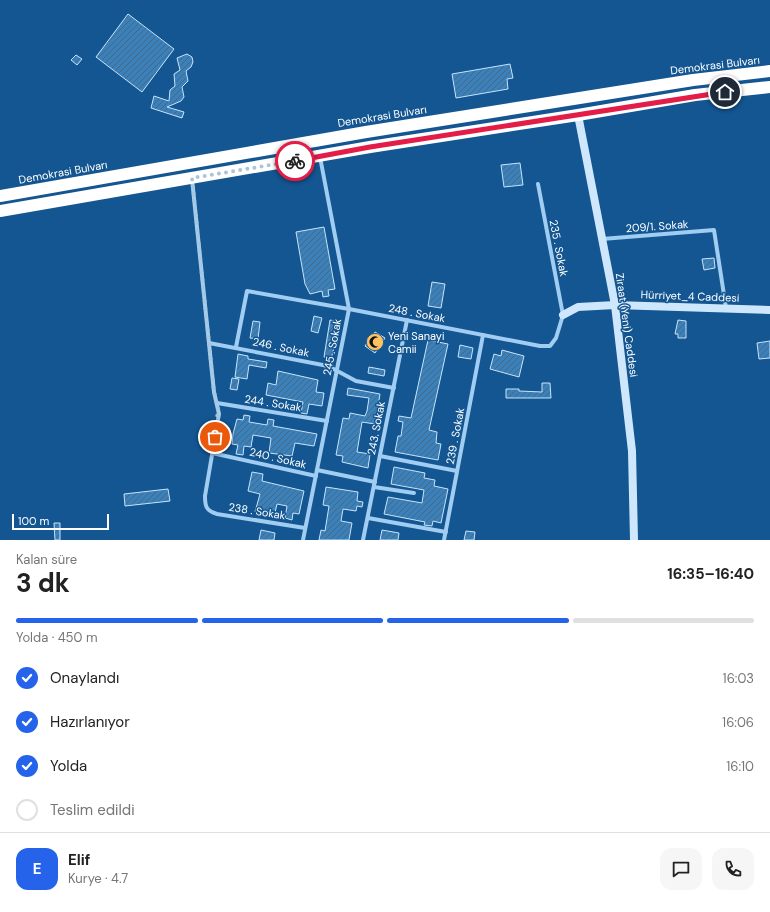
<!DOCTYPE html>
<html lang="tr">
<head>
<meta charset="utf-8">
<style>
	:root { --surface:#fff; --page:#f6f6f6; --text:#222; --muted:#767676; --line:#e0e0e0; --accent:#2563eb }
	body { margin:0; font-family:"DM Sans",sans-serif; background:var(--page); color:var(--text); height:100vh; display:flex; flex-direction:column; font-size:15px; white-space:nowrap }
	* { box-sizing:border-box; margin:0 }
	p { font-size:13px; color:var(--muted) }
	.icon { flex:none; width:22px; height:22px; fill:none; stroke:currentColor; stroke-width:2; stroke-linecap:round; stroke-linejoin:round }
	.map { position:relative; height:540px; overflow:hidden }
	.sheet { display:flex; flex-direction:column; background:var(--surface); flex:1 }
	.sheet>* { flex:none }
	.scale { position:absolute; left:12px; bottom:10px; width:97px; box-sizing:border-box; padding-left:4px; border:2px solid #fff; border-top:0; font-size:11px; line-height:14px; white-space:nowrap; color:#fff; -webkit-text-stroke:3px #135691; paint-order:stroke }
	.pin { position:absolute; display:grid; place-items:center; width:34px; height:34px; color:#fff; margin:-17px; border:2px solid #fff; border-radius:50%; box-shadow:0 1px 4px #0007 }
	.courier { position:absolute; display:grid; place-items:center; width:40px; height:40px; margin:-20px; border:3px solid #e11d48; border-radius:50%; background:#fff; color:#222; box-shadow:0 1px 5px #0007 }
	.headline em { font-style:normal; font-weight:700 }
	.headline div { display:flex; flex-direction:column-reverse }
	.headline { display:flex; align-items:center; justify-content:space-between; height:68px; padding:0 16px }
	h1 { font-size:26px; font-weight:700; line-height:30px }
	.bar { display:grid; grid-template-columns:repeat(4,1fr); gap:6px 4px; align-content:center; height:48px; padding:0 16px }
	.bar i { height:5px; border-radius:3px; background:var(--line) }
	.bar .current { background:var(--accent) }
	.bar p { grid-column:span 4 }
	.line { display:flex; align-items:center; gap:10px; padding:0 16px; border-top:1px solid var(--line) }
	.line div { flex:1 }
	.round { display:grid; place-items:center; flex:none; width:42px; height:42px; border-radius:12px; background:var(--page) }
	ol { padding:0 16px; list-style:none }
	li { display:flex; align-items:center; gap:12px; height:44px }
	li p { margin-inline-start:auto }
	li .icon { padding:4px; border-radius:50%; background:var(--accent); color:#fff; stroke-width:4 }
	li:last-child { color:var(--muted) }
	li i { width:22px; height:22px; border:2px solid var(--line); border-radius:50% }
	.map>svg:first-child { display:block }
	.building { fill:url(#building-hatch); stroke:#c7e4fc }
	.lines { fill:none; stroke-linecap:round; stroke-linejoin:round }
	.street { stroke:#a0cdf1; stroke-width:4 }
	.secondary { stroke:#cfe7fc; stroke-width:8 }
	.highway { stroke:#fff; stroke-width:12 }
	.done { stroke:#acc4d8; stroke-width:4; stroke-dasharray:0 7.2 }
	.route { stroke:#e11d48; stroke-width:5 }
	.labels { text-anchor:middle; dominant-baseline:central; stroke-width:3; stroke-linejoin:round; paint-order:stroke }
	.street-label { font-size:11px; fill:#fff; stroke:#135691 }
	.poi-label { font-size:11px; fill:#fff; stroke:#135691; text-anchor:start }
</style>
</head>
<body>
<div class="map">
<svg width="770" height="540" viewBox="0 0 770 540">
	<defs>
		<pattern id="building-hatch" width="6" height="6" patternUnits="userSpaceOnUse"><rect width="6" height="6" fill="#3c80b9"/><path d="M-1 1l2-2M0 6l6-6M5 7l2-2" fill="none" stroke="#436988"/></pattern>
	</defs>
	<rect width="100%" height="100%" fill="#135691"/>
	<!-- building -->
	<g class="building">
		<polygon points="128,14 174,49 142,92 96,57"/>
		<polygon points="187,54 192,57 193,62 191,67 186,71 188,81 182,87 184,97 181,101 167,107 184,112 182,118 151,108 154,96 169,101 170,90 175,86 174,74 180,70 177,58"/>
		<polygon points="76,55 82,59 77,65 71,60"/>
		<polygon points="510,64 513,78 507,79 508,89 456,98 452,74"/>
		<polygon points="520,163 523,185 504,187 501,165"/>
		<polygon points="324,227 335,289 328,290 329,296 323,297 322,291 310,294 305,284 296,232"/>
		<polygon points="714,258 715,268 704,270 702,259"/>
		<polygon points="432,282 445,284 441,308 428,306"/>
		<polygon points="314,316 322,318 318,333 311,331"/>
		<polygon points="330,320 341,322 336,348 334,348 331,359 324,357"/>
		<polygon points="678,320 686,321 686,338 678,338 678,334 675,334"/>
		<polygon points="253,321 260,322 258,339 250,338"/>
		<polygon points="375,332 385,338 375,353 365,346"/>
		<polygon points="428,340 448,344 429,430 437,432 436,443 441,444 438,460 395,452 398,436 401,436 403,422 398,421 399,416 411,418"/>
		<polygon points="770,341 770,358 759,359 757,343"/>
		<polygon points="460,345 473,348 471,359 458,357"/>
		<polygon points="502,350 524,356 519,377 490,369 494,354 501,356"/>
		<polygon points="238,354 248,356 248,359 267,362 266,368 249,365 247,379 235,377"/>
		<polygon points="369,367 385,370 384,376 368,373"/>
		<polygon points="278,371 318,380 316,392 324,393 322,406 309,404 307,414 301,413 303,402 266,395 268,383 276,385"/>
		<polygon points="232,378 239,379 237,390 230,389"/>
		<polygon points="542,383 550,383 551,398 506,398 506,389 519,389 519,391 542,392"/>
		<polygon points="348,388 380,394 375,424 362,422 357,452 370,454 368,468 342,462 343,456 336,455 343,418 349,419 350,413 365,416 367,411 369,398 347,395"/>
		<polygon points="244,415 250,416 249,422 267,425 268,419 274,420 273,426 317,434 314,446 295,443 292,456 269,453 271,438 253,435 251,447 244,446 243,455 236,454 238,445 232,444 233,434 237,419 243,420"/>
		<polygon points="394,467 425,473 424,478 435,480 434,486 448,489 441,523 433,521 432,526 424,525 425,522 384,514 388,497 422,503 424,490 391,484"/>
		<polygon points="252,472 263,474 262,481 304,491 299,514 293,513 292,520 285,518 287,506 277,504 274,517 255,512 260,494 248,491"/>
		<polygon points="326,487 358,492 357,501 363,502 362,507 357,506 356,511 343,509 341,521 352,523 349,540 319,540 321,530 325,531 329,506 323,505"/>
		<polygon points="168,489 170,501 125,506 124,494"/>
		<polygon points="54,523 60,523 60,540 55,540"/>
		<polygon points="261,530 275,533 274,540 259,540"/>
		<polygon points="382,530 399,533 398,540 380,540"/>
		<polygon points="466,531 475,532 474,540 464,540"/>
	</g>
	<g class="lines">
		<!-- street -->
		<g class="street">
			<path d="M192,179L214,392L219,414L205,496C205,506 206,511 217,514L305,528"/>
			<polyline points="602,239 714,230 726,308"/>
			<polyline points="209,343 328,366 356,381 394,388"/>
			<polyline points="236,347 247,291 349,309 540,346 550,346 556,338 563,315 538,184"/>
			<polyline points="217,403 327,421"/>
			<polyline points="212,453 316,476"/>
			<polyline points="380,456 457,471"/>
			<polyline points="317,470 375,482"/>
			<polyline points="374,487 414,493"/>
			<polyline points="368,518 446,532"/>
			<polyline points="303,540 349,309 320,157"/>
			<polyline points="363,540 407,320"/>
			<polyline points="444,540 483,335"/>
		</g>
		<!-- secondary -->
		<g class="secondary">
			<polyline points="578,115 615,305 632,451 634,540"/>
			<polyline points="563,315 578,307 615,305 770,310"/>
		</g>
		<!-- highway -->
		<g class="highway">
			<polyline points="0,196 366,132 693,80 770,71"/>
			<polyline points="0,211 370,147 578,115 695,95 770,87"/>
		</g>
	</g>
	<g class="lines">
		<!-- done -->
		<polyline class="done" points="215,437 218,409 214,392 192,178 295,161"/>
		<!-- route -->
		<polyline class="route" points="295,161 370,147 725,92"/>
	</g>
	<!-- icons -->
	<defs>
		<symbol id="mosque-disc" viewBox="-11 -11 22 22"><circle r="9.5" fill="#ffc260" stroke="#135691"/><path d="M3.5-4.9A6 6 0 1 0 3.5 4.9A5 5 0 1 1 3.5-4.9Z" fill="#111"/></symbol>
	</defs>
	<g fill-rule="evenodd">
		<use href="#mosque-disc" x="365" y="332" width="20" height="20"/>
	</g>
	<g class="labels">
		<!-- street labels -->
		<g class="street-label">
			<text transform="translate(715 65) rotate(-7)">Demokrasi Bulvarı</text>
			<text transform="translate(382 116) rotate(-9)">Demokrasi Bulvarı</text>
			<text transform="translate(63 172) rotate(-10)">Demokrasi Bulvarı</text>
			<text transform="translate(657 226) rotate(-4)">209/1. Sokak</text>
			<text transform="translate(559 248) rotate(79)">235 . Sokak</text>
			<text transform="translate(690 296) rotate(2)">Hürriyet_4 Caddesi</text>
			<text transform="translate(417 313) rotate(11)">248 . Sokak</text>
			<text transform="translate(627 325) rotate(82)">Ziraat (Yeni) Caddesi</text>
			<text transform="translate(281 347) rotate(12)">246 . Sokak</text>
			<text transform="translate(332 347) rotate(-79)">245 . Sokak</text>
			<text transform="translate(273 403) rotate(9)">244 . Sokak</text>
			<text transform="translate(376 428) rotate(-79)">243. Sokak</text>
			<text transform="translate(455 436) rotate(-79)">239 . Sokak</text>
			<text transform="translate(278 458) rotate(13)">240 . Sokak</text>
			<text transform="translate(257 511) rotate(9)">238 . Sokak</text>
		</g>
		<!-- poi labels -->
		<g class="poi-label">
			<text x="388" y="336">Yeni Sanayi<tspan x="388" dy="13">Camii</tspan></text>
		</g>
	</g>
</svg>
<div class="scale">100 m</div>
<div class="pin" style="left:215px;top:437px;background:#ea580c"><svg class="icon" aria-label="bag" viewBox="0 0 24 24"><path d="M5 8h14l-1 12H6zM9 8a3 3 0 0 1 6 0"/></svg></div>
<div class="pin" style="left:725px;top:92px;background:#1f2937"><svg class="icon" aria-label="home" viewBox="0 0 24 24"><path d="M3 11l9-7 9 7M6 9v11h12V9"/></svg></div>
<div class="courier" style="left:295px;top:161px"><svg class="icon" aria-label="bike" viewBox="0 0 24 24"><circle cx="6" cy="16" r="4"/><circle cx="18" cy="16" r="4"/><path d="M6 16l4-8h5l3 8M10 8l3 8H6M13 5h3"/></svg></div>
</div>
<section class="sheet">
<div class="headline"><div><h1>3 dk</h1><p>Kalan süre</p></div><em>16:35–16:40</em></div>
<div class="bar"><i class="current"></i><i class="current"></i><i class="current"></i><i></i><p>Yolda · 450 m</p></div>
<ol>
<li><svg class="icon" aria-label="check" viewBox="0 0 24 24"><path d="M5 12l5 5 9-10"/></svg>Onaylandı<p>16:03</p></li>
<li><svg class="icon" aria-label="check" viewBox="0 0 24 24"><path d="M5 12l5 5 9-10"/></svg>Hazırlanıyor<p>16:06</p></li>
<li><svg class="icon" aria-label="check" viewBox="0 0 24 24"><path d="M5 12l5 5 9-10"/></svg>Yolda<p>16:10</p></li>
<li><i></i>Teslim edildi</li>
</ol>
<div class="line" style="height:72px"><b class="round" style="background:var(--accent);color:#fff">E</b><div><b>Elif</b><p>Kurye · 4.7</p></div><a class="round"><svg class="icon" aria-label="chat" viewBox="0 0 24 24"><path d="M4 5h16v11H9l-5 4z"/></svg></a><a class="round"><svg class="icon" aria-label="phone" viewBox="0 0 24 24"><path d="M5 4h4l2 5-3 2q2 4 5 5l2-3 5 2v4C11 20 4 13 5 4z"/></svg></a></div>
</section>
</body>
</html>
